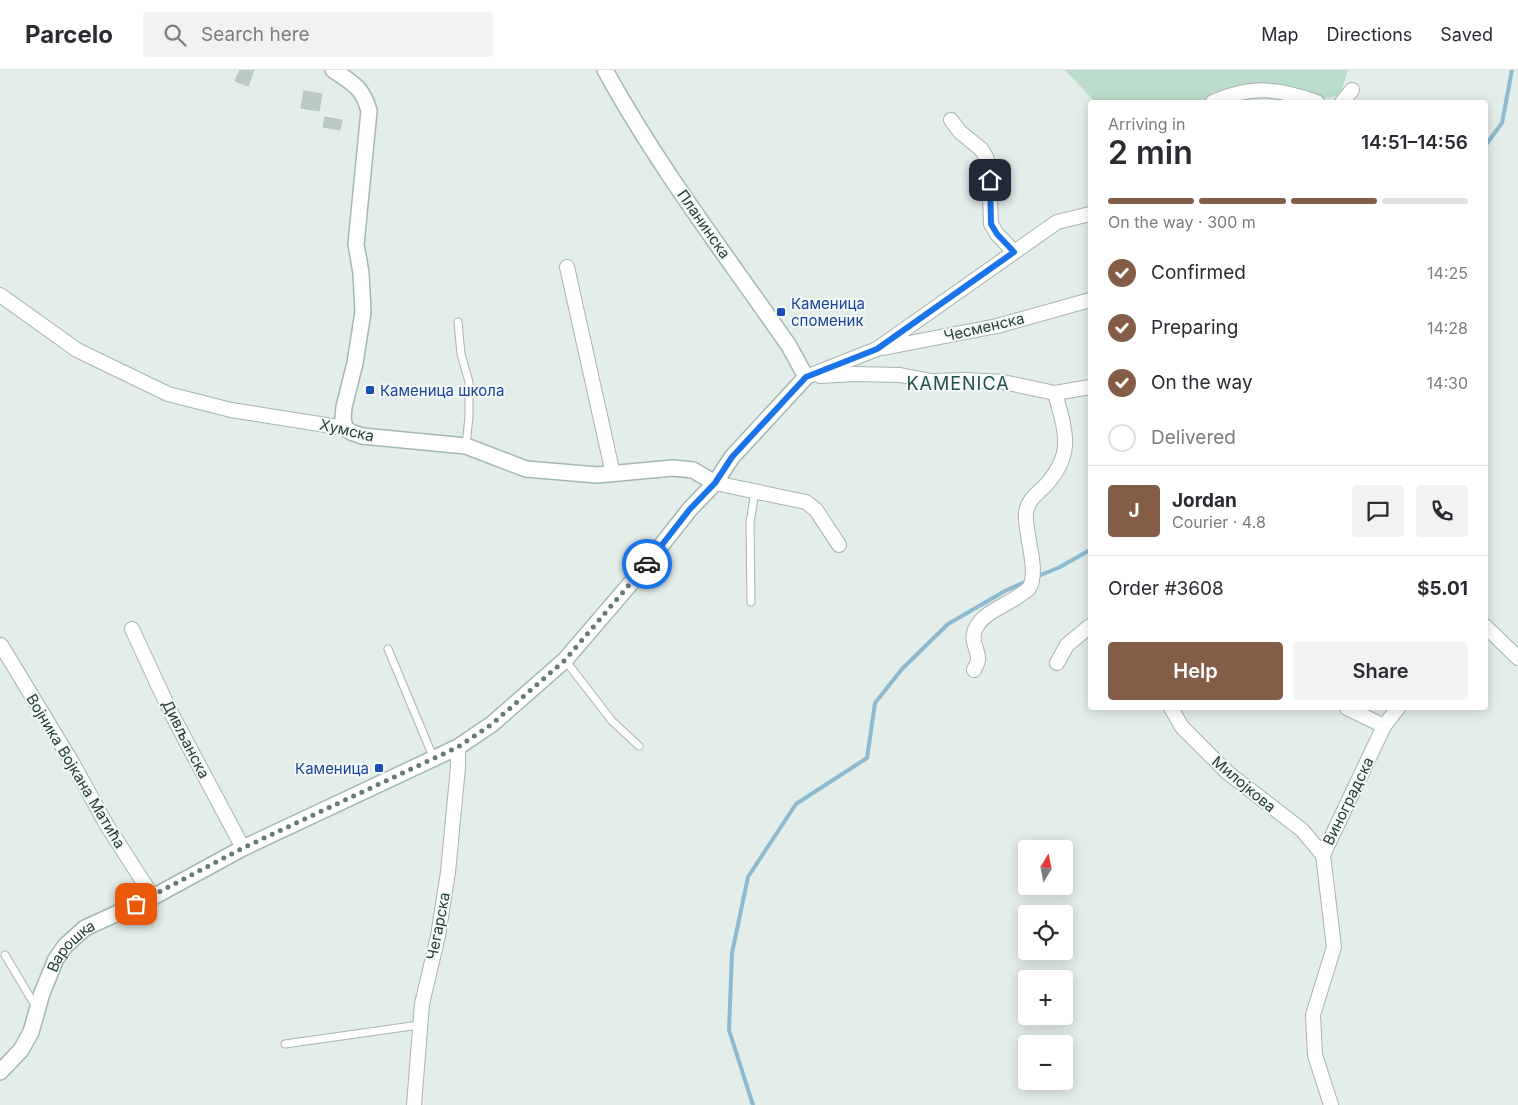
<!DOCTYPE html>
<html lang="en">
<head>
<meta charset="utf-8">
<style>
	:root { --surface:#fff; --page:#f2f2f3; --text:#2b2b33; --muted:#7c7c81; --line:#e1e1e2; --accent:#835d46 }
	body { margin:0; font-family:Inter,sans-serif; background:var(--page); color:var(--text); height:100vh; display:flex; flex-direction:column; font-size:19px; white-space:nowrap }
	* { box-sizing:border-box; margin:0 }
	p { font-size:16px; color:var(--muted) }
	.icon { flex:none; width:28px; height:28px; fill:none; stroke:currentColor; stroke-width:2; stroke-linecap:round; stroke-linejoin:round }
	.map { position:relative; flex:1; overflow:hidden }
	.details { position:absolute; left:1088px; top:30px; width:400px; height:610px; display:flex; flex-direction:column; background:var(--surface); border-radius:5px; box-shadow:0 2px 12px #0003 }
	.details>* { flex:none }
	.needle { width:32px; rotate:10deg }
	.buttons { position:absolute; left:1018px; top:770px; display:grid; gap:10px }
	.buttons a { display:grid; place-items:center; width:55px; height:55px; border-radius:5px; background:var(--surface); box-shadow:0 2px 12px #0003; font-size:25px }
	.pin { position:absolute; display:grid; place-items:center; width:42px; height:42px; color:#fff; margin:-21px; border-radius:10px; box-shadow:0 2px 8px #0006 }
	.courier { position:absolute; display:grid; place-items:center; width:50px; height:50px; margin:-25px; border:4px solid #1a73e8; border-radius:50%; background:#fff; color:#222; box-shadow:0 1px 6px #0007 }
	.head em { font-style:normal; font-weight:600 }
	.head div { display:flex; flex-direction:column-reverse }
	.head { display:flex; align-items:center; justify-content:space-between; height:85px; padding:0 20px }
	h1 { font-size:32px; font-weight:600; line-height:38px }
	.bar { display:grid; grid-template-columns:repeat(4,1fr); gap:8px 5px; align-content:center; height:60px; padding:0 20px }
	.bar i { height:6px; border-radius:4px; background:var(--line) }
	.bar .active { background:var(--accent) }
	.bar p { grid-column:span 4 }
	.line { display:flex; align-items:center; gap:12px; padding:0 20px; border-top:1px solid var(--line) }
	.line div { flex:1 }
	.round { display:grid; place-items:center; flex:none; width:52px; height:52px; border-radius:5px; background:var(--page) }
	ol { padding:0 20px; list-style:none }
	li { display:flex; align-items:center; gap:15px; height:55px }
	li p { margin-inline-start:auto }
	li .icon { padding:5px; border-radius:50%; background:var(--accent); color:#fff; stroke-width:4 }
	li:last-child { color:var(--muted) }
	li i { width:28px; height:28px; border:2px solid var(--line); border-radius:50% }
	.button { display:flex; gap:10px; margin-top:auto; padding:10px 20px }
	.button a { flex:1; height:58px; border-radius:5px; background:var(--accent); color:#fff; font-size:20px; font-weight:600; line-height:58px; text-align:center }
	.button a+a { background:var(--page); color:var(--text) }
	header { display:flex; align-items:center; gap:30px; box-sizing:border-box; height:70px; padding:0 25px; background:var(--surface); border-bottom:1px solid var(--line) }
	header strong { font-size:24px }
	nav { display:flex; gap:28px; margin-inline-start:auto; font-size:18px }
	.search { width:350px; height:45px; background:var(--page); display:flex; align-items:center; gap:12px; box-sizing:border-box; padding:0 18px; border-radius:5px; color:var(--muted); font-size:19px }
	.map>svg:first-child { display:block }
	.green { fill:#bcddcb }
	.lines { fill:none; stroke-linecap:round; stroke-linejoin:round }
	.stream { stroke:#8cbad1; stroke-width:4 }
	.building { fill:#bbcac7; stroke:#b6c6c2 }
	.lane-casing { stroke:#a6b5b2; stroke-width:9 }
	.street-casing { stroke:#a6b5b2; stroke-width:16 }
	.secondary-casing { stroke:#a2b8b4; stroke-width:18 }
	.lane { stroke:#fff; stroke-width:7 }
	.street { stroke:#fff; stroke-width:14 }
	.secondary { stroke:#fff; stroke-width:15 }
	.done { stroke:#667b78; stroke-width:5; stroke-dasharray:0 9 }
	.route { stroke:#1a73e8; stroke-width:6 }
	.transit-dot { fill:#1a4fb4; stroke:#f4f9f7; stroke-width:2 }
	.labels { text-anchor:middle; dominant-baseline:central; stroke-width:4; stroke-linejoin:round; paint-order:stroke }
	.street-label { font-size:15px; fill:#233e3b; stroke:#f4f9f7 }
	.transit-label { font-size:15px; fill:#164399; stroke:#f4f9f7; text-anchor:start }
	.quarter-label { font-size:18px; letter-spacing:1px; fill:#1f504c; stroke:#f4f9f7 }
</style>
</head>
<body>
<header>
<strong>Parcelo</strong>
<div class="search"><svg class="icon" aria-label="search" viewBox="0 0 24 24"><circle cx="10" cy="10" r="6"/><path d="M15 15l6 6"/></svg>Search here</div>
<nav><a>Map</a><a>Directions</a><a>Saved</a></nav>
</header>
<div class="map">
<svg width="1518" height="1035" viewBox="0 0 1518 1035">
	<rect width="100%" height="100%" fill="#e3edea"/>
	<!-- green -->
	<polygon class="green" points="1065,0 1348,0 1340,25 1316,30 1285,21 1211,29 1206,32 1095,32"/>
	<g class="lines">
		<!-- stream -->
		<g class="stream">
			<polyline points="1485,76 1502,53 1512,0"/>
			<polyline points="1036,507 1060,497 1090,480"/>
			<polyline points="753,1035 729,960 732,883 748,807 796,734 867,688 875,633 902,599 948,554 1005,521 1027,511"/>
		</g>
	</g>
	<!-- building -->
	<g class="building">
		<polygon points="240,0 254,0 248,16 235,11"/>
		<polygon points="304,21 322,24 319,41 301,38"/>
		<polygon points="325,47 342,50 340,60 323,57"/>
	</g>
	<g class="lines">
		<defs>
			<g id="lane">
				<polyline points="458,252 461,284 469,312 469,346 466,376"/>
				<polyline points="751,532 750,453 755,421"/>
				<polyline points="388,579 434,689"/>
				<polyline points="565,590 612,651 639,676"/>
				<polyline points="5,885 36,937"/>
				<polyline points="285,974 419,955"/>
			</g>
			<g id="street">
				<path d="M1213,32C1251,15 1278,18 1317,32"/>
				<polyline points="1342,32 1352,20"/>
				<polyline points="951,50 960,62 981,79 986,87 989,97 991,154 997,164 1014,182"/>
				<polyline points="567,197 613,404"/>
				<polyline points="0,225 77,280 168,324 231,340 345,358"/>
				<polyline points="883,278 997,256 1090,230"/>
				<polyline points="820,306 855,304 900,305 931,311 965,310 1003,312 1055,323 1090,317"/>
				<polyline points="806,307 877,279 1057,152 1090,144"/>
				<polyline points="715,413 806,432 816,440 839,475"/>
				<polyline points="1485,556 1518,588"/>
				<polyline points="132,559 170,641 243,778"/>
				<polyline points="1,575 73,694 106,754 153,827"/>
				<polyline points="1057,593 1067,575 1090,556"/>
				<path d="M974,600C975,597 978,593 978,590C979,579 970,573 975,560C982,542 1006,536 1020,525C1022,523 1027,521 1029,518C1040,501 1024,463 1026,443C1027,432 1035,425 1043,418C1075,385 1066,363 1055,323"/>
				<polyline points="1171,638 1182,657 1228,703 1302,760 1323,785"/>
				<polyline points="1347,638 1384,656"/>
				<polyline points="414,1035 422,934 438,866 448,802 458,697 458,677"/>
				<polyline points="1331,1035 1315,985 1313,945 1334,877 1323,785 1384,656 1398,638"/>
			</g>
			<g id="secondary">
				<path d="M333,0C353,13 363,18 369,41L356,174L361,203L363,242L355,293L344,337L343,348L345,358L351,362L362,366L466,376L526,399L597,405L673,398L693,400L715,413"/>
				<path id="s1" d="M0,1002L21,980L31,962L42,923L56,889L65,876L85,858L153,827L243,778L458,677L492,654L565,590L637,506L690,439L715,413L732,387L806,307L789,276C726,185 658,97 605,0"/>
			</g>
		</defs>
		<!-- lane casing -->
		<use href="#lane" class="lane-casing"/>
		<!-- street casing -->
		<use href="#street" class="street-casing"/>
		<!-- secondary casing -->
		<use href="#secondary" class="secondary-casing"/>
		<!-- lane -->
		<use href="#lane" class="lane"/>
		<!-- street -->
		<use href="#street" class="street"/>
		<!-- secondary -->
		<use href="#secondary" class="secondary"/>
	</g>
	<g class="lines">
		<!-- done -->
		<polyline class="done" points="136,834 243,778 458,677 492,654 565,590 647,494"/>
		<!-- route -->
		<polyline class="route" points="647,494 690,439 715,413 732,387 806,307 877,279 1014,182 997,164 991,154 990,110"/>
	</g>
	<!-- markers -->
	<g class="transit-dot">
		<rect x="776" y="237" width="10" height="10" rx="2.5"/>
		<rect x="365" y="315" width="10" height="10" rx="2.5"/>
		<rect x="374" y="693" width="10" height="10" rx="2.5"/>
	</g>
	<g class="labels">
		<!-- street labels -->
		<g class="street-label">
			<text transform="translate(704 154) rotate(55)">Планинска</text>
			<text transform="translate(984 257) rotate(-13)">Чесменска</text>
			<text transform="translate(347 360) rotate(13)">Хумска</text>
			<text transform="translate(186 669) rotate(63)">Дивљанска</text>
			<text transform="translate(76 701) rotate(59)">Војника Војкана Матића</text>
			<text transform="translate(1244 714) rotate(40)">Милојкова</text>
			<text transform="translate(1348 731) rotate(-64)">Виноградска</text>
			<text transform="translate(438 856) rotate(-79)">Чегарска</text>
			<text stroke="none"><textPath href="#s1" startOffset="148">Варошка</textPath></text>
		</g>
		<!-- transit labels -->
		<g class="transit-label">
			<text x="791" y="233">Каменица<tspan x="791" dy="17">споменик</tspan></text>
			<text x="380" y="320">Каменица школа</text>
			<text x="369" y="698" text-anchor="end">Каменица</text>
		</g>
		<!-- quarter labels -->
		<g class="quarter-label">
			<text x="958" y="313">KAMENICA</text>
		</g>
	</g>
</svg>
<div class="buttons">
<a><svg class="needle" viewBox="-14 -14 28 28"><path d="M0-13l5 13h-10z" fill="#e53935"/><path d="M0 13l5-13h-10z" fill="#7c7c81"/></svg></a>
<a><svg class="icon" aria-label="locate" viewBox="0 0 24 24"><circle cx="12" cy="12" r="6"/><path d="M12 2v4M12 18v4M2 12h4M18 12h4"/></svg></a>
<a>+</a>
<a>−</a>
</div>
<div class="pin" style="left:136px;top:834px;background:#ea580c"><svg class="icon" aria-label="bag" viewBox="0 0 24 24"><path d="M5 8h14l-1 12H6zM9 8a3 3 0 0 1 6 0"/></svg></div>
<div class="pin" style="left:990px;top:110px;background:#1f2937"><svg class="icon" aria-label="home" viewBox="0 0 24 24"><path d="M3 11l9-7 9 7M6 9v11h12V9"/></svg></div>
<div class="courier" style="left:647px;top:494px"><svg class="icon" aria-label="car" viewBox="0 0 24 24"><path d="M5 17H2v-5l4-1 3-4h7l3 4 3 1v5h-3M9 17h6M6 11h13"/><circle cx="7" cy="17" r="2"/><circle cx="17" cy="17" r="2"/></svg></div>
<section class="details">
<div class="head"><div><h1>2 min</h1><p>Arriving in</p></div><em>14:51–14:56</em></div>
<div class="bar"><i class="active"></i><i class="active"></i><i class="active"></i><i></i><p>On the way · 300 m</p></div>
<ol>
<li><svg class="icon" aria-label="check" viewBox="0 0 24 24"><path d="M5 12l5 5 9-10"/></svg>Confirmed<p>14:25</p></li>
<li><svg class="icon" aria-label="check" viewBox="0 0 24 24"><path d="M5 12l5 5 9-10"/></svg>Preparing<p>14:28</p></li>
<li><svg class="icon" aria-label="check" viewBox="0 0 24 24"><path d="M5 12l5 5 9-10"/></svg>On the way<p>14:30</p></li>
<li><i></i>Delivered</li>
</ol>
<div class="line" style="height:90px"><b class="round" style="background:var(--accent);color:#fff">J</b><div><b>Jordan</b><p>Courier · 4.8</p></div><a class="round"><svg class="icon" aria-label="chat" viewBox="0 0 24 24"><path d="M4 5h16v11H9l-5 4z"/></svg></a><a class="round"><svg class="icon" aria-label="phone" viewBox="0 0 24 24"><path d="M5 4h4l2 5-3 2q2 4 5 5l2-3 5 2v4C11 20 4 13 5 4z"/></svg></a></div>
<div class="line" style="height:65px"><div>Order #3608</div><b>$5.01</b></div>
<div class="button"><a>Help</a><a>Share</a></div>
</section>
</div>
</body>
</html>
